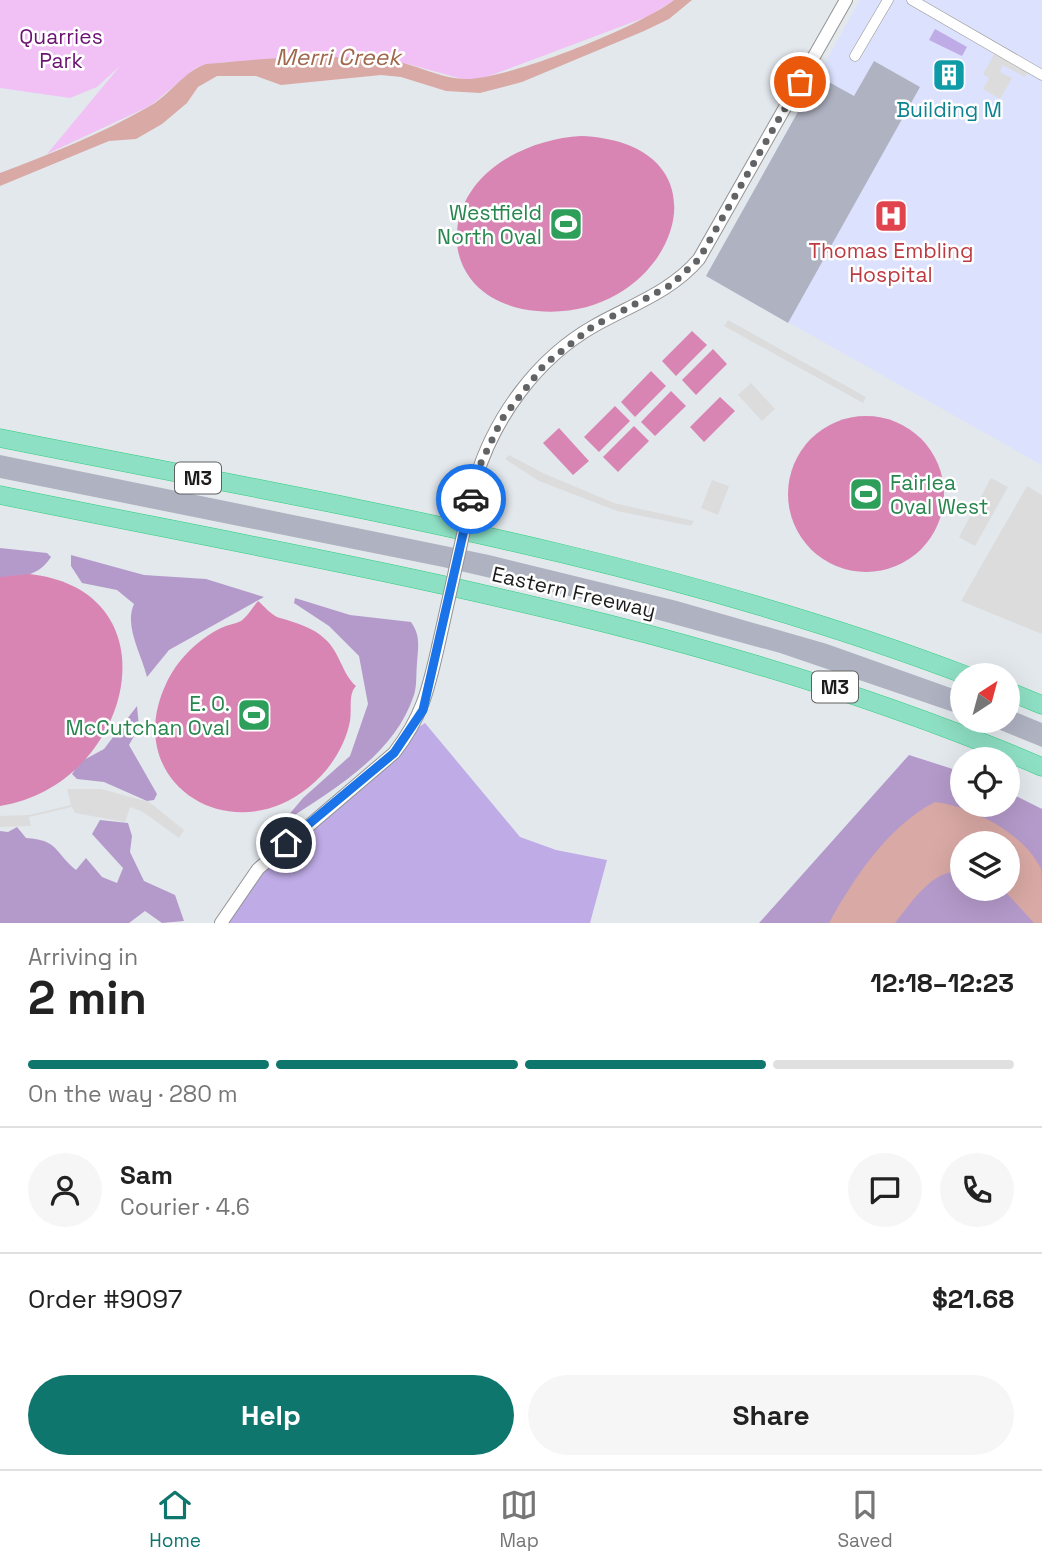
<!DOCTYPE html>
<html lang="en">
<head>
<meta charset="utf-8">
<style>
	:root { --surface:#fff; --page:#f6f6f6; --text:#222; --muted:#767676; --line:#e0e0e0; --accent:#0f766e }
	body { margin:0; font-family:"Space Grotesk",sans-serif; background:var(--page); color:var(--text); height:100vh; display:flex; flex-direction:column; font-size:26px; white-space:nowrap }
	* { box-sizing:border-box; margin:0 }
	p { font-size:23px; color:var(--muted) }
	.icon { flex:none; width:38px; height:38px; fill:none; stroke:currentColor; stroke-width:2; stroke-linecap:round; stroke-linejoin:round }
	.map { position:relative; height:923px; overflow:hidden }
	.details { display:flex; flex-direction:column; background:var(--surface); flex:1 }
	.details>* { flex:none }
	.needle { width:46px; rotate:36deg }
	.controls { position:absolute; left:950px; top:663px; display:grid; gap:14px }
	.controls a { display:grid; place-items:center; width:70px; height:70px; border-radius:50%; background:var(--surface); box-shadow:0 7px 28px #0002; font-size:35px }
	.pin { position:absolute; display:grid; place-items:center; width:60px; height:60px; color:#fff; margin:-30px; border:4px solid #fff; border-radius:50%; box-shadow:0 2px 7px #0007 }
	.courier { position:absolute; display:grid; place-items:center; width:70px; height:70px; margin:-35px; border:5px solid #1a73e8; border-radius:50%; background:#fff; color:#222; box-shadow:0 2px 9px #0007 }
	.overview em { font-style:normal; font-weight:700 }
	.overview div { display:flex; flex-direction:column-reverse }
	.overview { display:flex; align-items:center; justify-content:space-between; height:119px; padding:0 28px }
	h1 { font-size:46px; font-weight:700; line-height:52px }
	.bar { display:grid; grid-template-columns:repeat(4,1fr); gap:10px 7px; align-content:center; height:84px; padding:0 28px }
	.bar i { height:9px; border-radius:5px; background:var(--line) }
	.bar .on { background:var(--accent) }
	.bar p { grid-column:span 4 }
	.line { display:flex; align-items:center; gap:18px; padding:0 28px; border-top:2px solid var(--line) }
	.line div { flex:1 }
	.round { display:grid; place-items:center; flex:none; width:74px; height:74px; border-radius:37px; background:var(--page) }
	.primary-button { display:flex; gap:14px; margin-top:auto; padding:14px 28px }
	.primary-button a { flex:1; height:80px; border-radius:42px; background:var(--accent); color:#fff; font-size:28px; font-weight:700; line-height:80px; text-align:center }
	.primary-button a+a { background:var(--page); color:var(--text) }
	.tab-bar { display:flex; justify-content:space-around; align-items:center; height:98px; border-top:2px solid var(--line); background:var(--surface); font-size:19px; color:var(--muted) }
	.tab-bar a { display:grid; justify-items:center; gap:4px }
	.tab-bar .on { color:var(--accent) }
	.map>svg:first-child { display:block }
	.education { fill:#dce1fd }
	.construction { fill:#afb2c1 }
	.grass { fill:#bfabe5 }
	.forest { fill:#b49aca; fill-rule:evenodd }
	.park { fill:#f1c1f6 }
	.pitch { fill:#d885b3 }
	.parking { fill:#dcdcdc }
	.water { fill:#d9a9a5 }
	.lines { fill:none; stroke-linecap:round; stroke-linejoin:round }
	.minor-casing { stroke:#939393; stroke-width:11 }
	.tertiary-casing { stroke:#939393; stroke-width:14 }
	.motorway-casing { stroke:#2ecd7d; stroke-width:19 }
	.minor { stroke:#fff; stroke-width:10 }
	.tertiary { stroke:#fff; stroke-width:12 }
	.motorway { stroke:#8ee0c4; stroke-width:18 }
	.tertiary-bridge-casing { stroke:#939393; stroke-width:14; stroke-linecap:butt }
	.tertiary-bridge { stroke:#fff; stroke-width:12 }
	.done { stroke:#626365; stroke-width:7; stroke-dasharray:0 12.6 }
	.route { stroke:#1a73e8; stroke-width:9 }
	.labels { text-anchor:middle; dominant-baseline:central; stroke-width:5; stroke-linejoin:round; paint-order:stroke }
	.shield { fill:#fff; stroke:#606060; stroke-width:2 }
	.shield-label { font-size:19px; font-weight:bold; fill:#1c1c1c }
	.park-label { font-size:21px; fill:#6b1273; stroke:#fff }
	.culture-label { font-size:21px; fill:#0d838f; stroke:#fff }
	.leisure-label { font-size:21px; fill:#27864d; stroke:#fff; text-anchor:end }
	.health-label { font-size:21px; fill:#be3a42; stroke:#fff }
	.street-label { font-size:21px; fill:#1c1c1c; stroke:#fff }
	.water-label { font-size:23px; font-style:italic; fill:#9f674c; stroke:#fff }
</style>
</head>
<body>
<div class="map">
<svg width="1042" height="923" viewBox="0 0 1042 923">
	<rect width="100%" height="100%" fill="#e3e8ed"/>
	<!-- education -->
	<polygon class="education" points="860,0 1042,0 1042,465 706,276"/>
	<!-- construction -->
	<g class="construction">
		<polygon points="874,61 920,87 788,323 706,276 818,76 854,96"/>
		<polygon points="0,455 489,555 677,601 827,644 962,692 962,715 780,653 578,598 443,567 0,478"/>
		<polygon points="1008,709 1042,723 1042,747 978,721 1008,721"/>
	</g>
	<!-- grass -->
	<g class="grass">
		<polygon points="935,29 967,47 962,56 929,40"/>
		<polygon points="425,723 520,837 556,850 607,860 590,923 221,923 237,896 411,732"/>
	</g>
	<!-- forest -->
	<g class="forest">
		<path d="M0,548L47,553L51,557C39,576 21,577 0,580Z"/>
		<path d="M71,555L144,575L206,579L264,597L169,650L147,677C141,653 124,626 134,604L117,590L82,583L71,566Z"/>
		<path d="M295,598L350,615L411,622C421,636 418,647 417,663C416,673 417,686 414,695C394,756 331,791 281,824L303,798L350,756L368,704L359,656L329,626L294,603Z"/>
		<polygon points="137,706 139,727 129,745 157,794 154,800 147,801 104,782 77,779 72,774 80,762 104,749"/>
		<path d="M909,755L962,772V805H1008V792L1042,809V923H759ZM962,844H1008V889H962Z"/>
		<path d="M100,820L128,823L132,836L130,852L144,881L175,895L184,921L162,923L145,911L129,923H0V831L8,832L17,827L26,838C59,840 54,852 76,870L86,858L102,877L117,883L123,868L92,834Z"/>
	</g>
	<!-- park -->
	<polygon class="park" points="0,0 674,0 649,16 481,79 462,79 408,64 364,58 225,62 197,67 150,106 47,154 120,66 97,87 70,98 0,88"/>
	<!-- pitch -->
	<g class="pitch">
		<path d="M581,136C742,143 673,324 537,311C514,309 491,301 475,284C462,270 455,250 457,231C463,170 528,139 581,136Z"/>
		<polygon points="692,331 707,345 676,376 662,361"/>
		<polygon points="713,349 727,364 696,395 682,380"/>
		<polygon points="651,371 666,386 635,417 621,402"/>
		<polygon points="671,391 686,406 655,436 641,422"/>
		<polygon points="720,397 735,411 704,442 690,427"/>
		<polygon points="615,406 630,421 599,452 584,437"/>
		<circle cx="866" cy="494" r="78"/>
		<polygon points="634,426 649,441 618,472 603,457"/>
		<polygon points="559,428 589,461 573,475 543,443"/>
		<path d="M29,574C179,590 133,785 0,806V577Z"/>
		<path d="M258,601C264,606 272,616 280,618C297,623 312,627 325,639C340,652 342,674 356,686C348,694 352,709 350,721C345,747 329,771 309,787C230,852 120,782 166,684C177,660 197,640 221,628C227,625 235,624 241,621C247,617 253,607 258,601Z"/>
	</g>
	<!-- parking -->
	<g class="parking">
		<polygon points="999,46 1042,69 1042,80 1028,72 1025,77 1003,65 1000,72 1012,78 1000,99 983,89 989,78 983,74"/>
		<polygon points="728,320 866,397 863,403 724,326"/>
		<polygon points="751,383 775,409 762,421 738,395"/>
		<polygon points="509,455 545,474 614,503 694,521 691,526 617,511 539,481 505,459"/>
		<polygon points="991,478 1008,487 975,546 959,537"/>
		<polygon points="712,480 729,486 718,515 701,508"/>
		<polygon points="1027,486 1042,495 1042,634 961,601"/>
		<polygon points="67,789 101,789 149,802 184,830 179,838 143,812 130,807 125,822 75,813 72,807 29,817 31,826 0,827 0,816 29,815 71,805"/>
	</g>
	<!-- water -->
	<g class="water">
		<path d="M674,0H692L669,19L644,31L522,82L480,93L446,91L401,77L381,75L281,85L256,76H217L198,87L187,103L162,124L136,139L109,141L0,186V173C51,154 103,133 150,106C171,94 183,72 206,64C265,58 330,54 388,60C414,63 440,79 466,79C509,79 639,27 674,0Z"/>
		<path d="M935,802C971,806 1025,834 1041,869C1042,882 1042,908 1042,923H1034L1003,889H1008V844H962V871C931,870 913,901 895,923H829C854,878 888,826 935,802Z"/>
	</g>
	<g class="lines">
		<defs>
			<g id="minor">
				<polyline points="912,0 1042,75"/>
				<polyline points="855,56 888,0"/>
			</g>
			<g id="tertiary">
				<path d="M475,481C494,418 536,359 594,326C631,305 671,292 699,259L846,0"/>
				<path d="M221,923L258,869L394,753C422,717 428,691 438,647"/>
			</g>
			<g id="motorway">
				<path d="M0,438C325,503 657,557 968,676"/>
				<path d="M0,495C352,567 709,624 1042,767"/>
				<polyline points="1008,691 1042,705"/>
			</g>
		</defs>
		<!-- minor casing -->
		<use href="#minor" class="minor-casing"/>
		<!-- tertiary casing -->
		<use href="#tertiary" class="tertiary-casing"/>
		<!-- motorway casing -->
		<use href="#motorway" class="motorway-casing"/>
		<!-- minor -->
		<use href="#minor" class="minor"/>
		<!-- tertiary -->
		<use href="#tertiary" class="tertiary"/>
		<!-- motorway -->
		<use href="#motorway" class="motorway"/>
		<defs>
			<polyline id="tertiary-bridge" points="438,647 475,481"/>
		</defs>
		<!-- tertiary-bridge casing -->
		<use href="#tertiary-bridge" class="tertiary-bridge-casing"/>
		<!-- tertiary-bridge -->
		<use href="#tertiary-bridge" class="tertiary-bridge"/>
	</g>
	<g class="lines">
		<!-- done -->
		<polyline class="done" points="471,499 479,467 502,419 544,365 592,327 671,285 699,259 800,82"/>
		<!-- route -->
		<polyline class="route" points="286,843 394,753 423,710 471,499"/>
	</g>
	<!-- icons -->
	<defs>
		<symbol id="building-square" viewBox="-11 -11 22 22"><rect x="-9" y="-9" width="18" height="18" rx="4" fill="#0f9aa8" stroke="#fff"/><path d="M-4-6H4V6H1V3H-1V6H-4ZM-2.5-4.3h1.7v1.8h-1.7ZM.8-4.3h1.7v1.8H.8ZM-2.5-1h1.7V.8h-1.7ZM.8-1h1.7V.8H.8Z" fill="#fff"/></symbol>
		<symbol id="hospital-square" viewBox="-11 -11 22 22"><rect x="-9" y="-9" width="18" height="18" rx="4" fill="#e0444e" stroke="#fff"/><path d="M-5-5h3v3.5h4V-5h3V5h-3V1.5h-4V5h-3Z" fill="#fff"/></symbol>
		<symbol id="stadium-square" viewBox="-11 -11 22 22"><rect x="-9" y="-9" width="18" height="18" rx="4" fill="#2e9e5b" stroke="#fff"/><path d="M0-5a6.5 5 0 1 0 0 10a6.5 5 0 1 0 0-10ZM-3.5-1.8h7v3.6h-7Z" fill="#fff"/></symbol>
	</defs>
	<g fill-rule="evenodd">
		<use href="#building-square" x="930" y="56" width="38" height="38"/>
		<use href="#hospital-square" x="872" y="197" width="38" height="38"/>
		<use href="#stadium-square" x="547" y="205" width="38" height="38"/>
		<use href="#stadium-square" x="847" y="475" width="38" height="38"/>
		<use href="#stadium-square" x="235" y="696" width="38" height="38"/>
	</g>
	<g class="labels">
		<!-- shield labels -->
		<g class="shield">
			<rect x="175" y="462.5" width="46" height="31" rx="5"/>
			<rect x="812" y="671.5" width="46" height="31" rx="5"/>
		</g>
		<g class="shield-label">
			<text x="198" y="478">M3</text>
			<text x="835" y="687">M3</text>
		</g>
		<!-- park labels -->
		<g class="park-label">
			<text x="61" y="36">Quarries<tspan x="61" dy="24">Park</tspan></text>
		</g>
		<!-- culture labels -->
		<g class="culture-label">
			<text x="949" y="109">Building M</text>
		</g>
		<!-- leisure labels -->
		<g class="leisure-label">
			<text x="542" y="212">Westfield<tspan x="542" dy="24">North Oval</tspan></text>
			<text x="890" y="482" text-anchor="start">Fairlea<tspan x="890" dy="24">Oval West</tspan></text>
			<text x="230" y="703">E. O.<tspan x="230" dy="24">McCutchan Oval</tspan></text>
		</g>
		<!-- health labels -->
		<g class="health-label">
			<text x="891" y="250">Thomas Embling<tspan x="891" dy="24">Hospital</tspan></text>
		</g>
		<!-- street labels -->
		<g class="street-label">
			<text transform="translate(574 592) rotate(13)">Eastern Freeway</text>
		</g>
		<!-- water labels -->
		<g class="water-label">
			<text x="338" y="57">Merri Creek</text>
		</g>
	</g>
</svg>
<div class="controls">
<a><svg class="needle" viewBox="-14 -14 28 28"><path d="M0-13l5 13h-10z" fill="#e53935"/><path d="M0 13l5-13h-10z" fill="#767676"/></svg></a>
<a><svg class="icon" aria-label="locate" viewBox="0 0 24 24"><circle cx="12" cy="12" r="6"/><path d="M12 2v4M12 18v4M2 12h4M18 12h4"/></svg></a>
<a><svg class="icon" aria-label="layers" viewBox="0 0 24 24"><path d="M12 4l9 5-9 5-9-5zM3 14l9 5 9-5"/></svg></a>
</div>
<div class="pin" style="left:800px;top:82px;background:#ea580c"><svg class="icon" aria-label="bag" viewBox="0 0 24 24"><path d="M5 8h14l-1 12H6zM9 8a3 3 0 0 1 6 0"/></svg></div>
<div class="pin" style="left:286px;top:843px;background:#1f2937"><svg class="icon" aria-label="home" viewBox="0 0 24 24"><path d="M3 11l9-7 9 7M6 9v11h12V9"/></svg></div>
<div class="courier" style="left:471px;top:499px"><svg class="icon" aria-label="car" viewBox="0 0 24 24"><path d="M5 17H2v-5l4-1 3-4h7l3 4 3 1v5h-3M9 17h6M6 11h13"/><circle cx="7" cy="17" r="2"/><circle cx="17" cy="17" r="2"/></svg></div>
</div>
<section class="details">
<div class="overview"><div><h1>2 min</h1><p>Arriving in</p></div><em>12:18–12:23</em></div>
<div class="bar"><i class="on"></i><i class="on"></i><i class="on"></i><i></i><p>On the way · 280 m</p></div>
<div class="line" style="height:126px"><a class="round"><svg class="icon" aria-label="person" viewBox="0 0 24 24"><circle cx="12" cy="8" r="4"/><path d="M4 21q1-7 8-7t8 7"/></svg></a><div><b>Sam</b><p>Courier · 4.6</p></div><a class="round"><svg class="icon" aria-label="chat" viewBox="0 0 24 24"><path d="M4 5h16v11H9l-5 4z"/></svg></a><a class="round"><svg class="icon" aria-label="phone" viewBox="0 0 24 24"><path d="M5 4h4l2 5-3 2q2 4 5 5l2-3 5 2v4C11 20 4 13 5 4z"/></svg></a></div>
<div class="line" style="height:91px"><div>Order #9097</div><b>$21.68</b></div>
<div class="primary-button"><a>Help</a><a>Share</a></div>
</section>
<nav class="tab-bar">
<a class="on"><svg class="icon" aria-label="home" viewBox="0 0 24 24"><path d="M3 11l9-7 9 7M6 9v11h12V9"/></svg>Home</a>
<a><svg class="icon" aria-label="map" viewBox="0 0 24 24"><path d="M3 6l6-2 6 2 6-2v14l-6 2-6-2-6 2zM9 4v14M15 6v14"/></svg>Map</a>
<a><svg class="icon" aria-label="saved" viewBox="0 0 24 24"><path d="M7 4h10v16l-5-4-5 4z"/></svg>Saved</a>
</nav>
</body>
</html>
